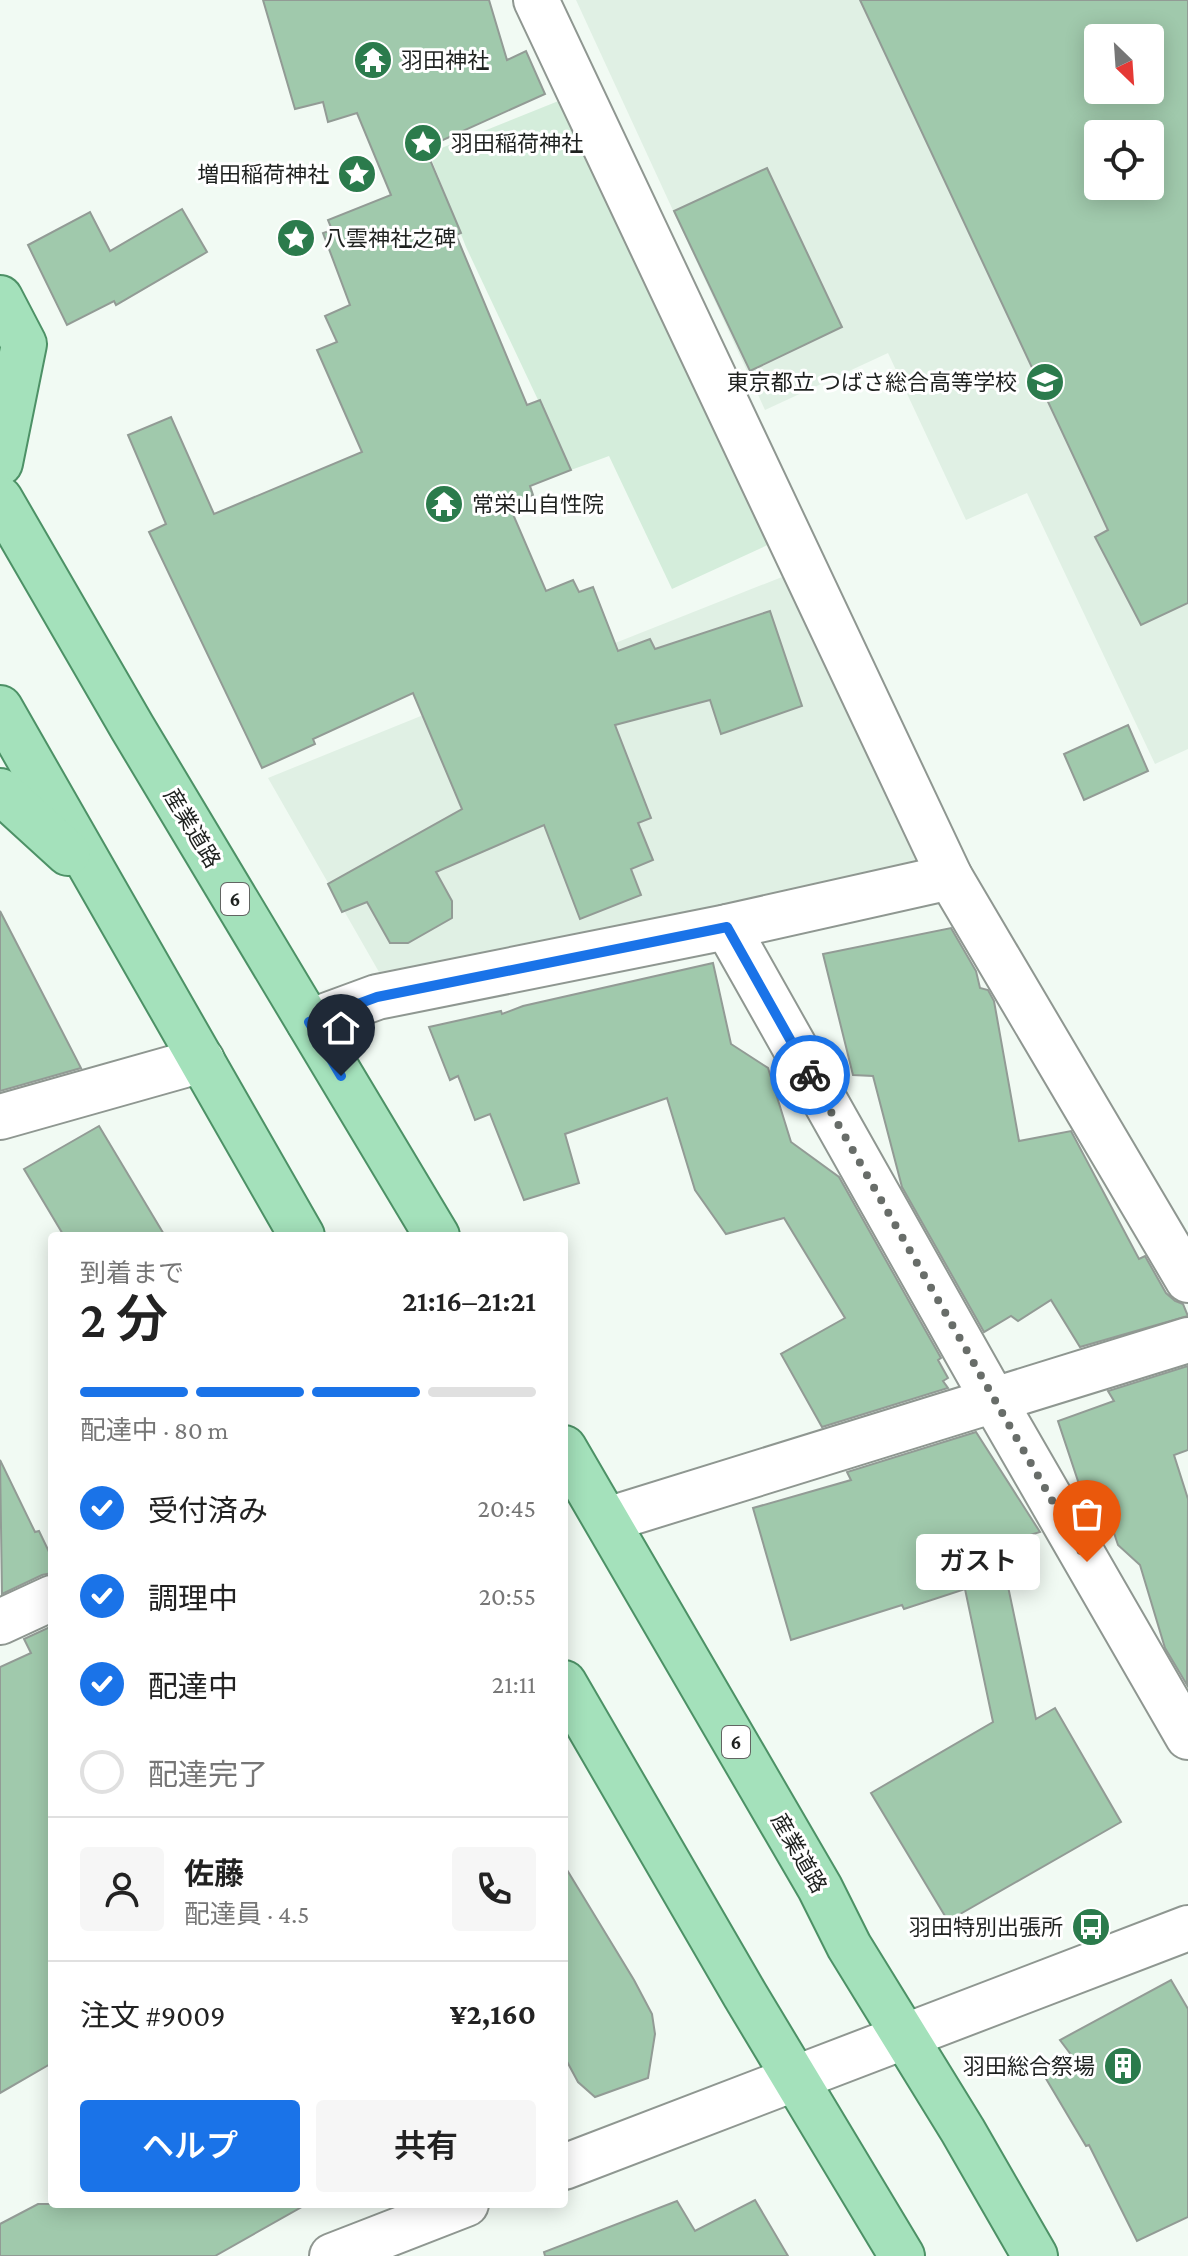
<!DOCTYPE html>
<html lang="ja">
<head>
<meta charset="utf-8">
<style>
	:root { --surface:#fff; --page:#f6f6f6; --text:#222; --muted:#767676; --line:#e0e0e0; --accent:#1a73e8 }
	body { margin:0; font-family:"Crimson Pro","Noto Sans JP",serif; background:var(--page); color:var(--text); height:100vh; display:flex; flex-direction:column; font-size:30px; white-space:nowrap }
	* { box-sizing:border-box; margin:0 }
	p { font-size:26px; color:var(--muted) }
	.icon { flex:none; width:44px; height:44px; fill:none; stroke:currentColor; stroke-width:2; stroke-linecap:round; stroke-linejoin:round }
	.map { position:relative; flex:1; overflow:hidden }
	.side { position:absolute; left:48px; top:1232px; width:520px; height:976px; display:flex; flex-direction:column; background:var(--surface); border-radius:8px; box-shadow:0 4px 20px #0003 }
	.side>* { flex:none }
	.needle { width:52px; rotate:155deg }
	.tools { position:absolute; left:1084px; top:24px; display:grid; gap:16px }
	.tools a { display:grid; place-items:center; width:80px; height:80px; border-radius:8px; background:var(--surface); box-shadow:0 4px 20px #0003; font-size:40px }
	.pin { position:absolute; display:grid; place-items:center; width:68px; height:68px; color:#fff; margin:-82px -34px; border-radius:50% 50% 50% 0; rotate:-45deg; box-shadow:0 0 8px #0007 }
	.pin .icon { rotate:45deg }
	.courier { position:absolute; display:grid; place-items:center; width:80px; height:80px; margin:-40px; border:6px solid #1a73e8; border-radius:50%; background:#fff; color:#222; box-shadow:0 2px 10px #0007 }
	.bubble { position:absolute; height:56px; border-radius:8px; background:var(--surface); box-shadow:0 4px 20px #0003; font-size:26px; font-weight:600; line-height:56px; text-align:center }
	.head em { font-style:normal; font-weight:600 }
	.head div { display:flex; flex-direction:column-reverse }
	.head { display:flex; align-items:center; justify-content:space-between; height:136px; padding:0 32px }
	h1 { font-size:52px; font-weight:600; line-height:60px }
	.bar { display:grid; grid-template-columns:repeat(4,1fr); gap:12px 8px; align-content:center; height:96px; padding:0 32px }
	.bar i { height:10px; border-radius:6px; background:var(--line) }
	.bar .active { background:var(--accent) }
	.bar p { grid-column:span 4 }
	.line { display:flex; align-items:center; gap:20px; padding:0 32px; border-top:2px solid var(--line) }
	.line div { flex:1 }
	.round { display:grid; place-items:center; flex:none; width:84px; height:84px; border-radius:8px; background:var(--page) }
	ol { padding:0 32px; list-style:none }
	li { display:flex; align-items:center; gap:24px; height:88px }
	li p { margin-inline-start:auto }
	li .icon { padding:8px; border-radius:50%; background:var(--accent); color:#fff; stroke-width:4 }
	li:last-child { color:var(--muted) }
	li i { width:44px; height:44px; border:4px solid var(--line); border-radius:50% }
	.button { display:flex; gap:16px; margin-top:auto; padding:16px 32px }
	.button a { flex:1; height:92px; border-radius:8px; background:var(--accent); color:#fff; font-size:32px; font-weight:600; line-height:92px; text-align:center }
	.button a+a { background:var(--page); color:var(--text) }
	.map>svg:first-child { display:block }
	.built { fill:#e0f0e4; fill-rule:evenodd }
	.green { fill:#d4eddb }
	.building { fill:#a0c9ac; stroke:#929b95; stroke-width:2; fill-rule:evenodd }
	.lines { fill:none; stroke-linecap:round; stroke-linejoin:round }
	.minor-casing { stroke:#8f9791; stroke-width:48 }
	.tertiary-casing { stroke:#8f9791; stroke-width:48 }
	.primary-casing { stroke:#4d9166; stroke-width:48 }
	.minor { stroke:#fff; stroke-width:44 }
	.tertiary { stroke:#fff; stroke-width:44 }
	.primary { stroke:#a4e1bb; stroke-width:44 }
	.done { stroke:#686d69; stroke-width:8; stroke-dasharray:0 14.4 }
	.route { stroke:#1a73e8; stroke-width:10 }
	.labels { text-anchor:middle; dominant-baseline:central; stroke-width:6; stroke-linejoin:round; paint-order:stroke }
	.shield { fill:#fff; stroke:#626462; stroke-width:2 }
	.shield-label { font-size:20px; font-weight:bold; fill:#1e211f }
	.poi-label { font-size:22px; fill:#1e211f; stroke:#fff; text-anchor:start }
	.street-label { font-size:22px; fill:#1e211f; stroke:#fff }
</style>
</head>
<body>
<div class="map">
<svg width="1188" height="2256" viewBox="0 0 1188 2256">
	<rect width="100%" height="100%" fill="#f1faf3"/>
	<!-- built -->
	<g class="built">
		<path d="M576,0H1188V749L1155,764L1027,493L966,520L888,353L765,410ZM1098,38H1150V90H1098ZM1098,134H1150V186H1098Z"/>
		<polygon points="792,573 925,858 914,876 379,972 268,778 480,692 542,672"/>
	</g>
	<!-- green -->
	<polygon class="green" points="561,100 772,543 672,589 609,456 571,470 466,247 429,153"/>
	<!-- building -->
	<g class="building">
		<polygon points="263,0 489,0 507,60 526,51 545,94 425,148 461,233 456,235 527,405 540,400 571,470 530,486 533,495 509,505 546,591 573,580 579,592 593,587 618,651 650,639 655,649 770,611 802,706 721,734 710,700 615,725 651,818 638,823 653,860 631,869 641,895 580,919 544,825 436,872 452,901 452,918 408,943 390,943 367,902 342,912 328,884 462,809 413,693 313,739 315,744 262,768 149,532 166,524 128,435 171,417 214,514 362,452 317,350 337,342 325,316 350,305 323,233 332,230 328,220 391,195 357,113 328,122 323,102 295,109"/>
		<path d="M860,0H1188V603L1141,625L1095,537L1108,530ZM1098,38H1150V90H1098ZM1098,134H1150V186H1098Z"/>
		<polygon points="767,168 842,327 750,371 674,211"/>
		<polygon points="182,209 207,252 116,305 114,301 67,325 28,245 90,212 110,251"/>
		<polygon points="1128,725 1148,771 1084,800 1064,754"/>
		<polygon points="0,911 81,1068 0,1091"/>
		<polygon points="951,928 976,971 980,988 988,990 994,1001 1019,1141 1071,1131 1139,1259 1145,1256 1166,1293 1175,1301 1183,1304 1188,1316 1080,1347 1051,1300 1018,1321 1011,1316 984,1332 902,1187 873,1076 853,1075 823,954"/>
		<polygon points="713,963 731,1044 768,1068 791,1142 839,1177 941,1358 938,1360 948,1378 943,1381 948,1388 822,1427 781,1354 845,1318 784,1218 726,1234 695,1190 667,1098 565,1134 579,1183 524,1200 490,1114 475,1120 458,1076 450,1080 429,1027 501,1011 502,1014 523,1006"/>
		<polygon points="99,1126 165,1236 64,1236 24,1169"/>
		<polygon points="1188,1366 1188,1450 1174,1455 1188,1499 1187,1685 1165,1648 1140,1565 1118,1545 1107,1512 1090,1517 1058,1421 1114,1401 1108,1391"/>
		<polygon points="976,1432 1040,1532 1027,1536 1036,1567 1006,1577 1036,1719 1055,1708 1121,1822 948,1921 871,1793 993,1722 965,1589 904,1609 902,1605 791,1640 753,1508 851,1480 847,1472"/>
		<polygon points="0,1460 35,1532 39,1531 52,1558 52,1573 42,1575 2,1594"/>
		<polygon points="52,1626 52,2063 0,2093 0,1667 31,1653 24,1639"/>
		<polygon points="564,1865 634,1980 652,2014 655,2034 648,2078 595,2097 578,2082 564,2056"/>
		<polygon points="1171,1980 1188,2009 1188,2217 1137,2241 1089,2145 1086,2146 1045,2077 1072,2056 1060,2040"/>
		<polygon points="755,2200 788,2256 545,2256 544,2252 677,2201 695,2231"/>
		<polygon points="38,2204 307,2204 215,2256 0,2256 0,2224"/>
	</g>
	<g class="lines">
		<defs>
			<g id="minor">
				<polyline points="536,0 950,877 1188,1280"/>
				<polyline points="727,927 989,1392 1188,1737"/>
				<polyline points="309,1022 377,997 727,927 950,877"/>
				<polyline points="0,1117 202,1060"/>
				<polyline points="607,1520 1188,1340"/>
				<polyline points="0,1622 52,1598"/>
			</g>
			<g id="tertiary">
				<polyline points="564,2167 1188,1928"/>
				<polyline points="332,2256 466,2204"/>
			</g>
			<g id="primary">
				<polyline points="0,298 24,344 0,463"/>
				<polyline points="0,499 132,727 437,1236"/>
				<polyline points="0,708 302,1236"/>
				<polyline points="0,791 68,853"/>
				<polyline points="564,1448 820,1888 849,1946 963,2131 1035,2256"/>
				<polyline points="564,1683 745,1995 902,2256"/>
			</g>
		</defs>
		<!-- minor casing -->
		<use href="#minor" class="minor-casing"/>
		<!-- tertiary casing -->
		<use href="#tertiary" class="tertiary-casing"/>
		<!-- primary casing -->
		<use href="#primary" class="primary-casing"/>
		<!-- minor -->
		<use href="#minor" class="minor"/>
		<!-- tertiary -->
		<use href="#tertiary" class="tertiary"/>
		<!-- primary -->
		<use href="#primary" class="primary"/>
	</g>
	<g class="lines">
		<!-- done -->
		<polyline class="done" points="810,1075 1087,1562"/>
		<!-- route -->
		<polyline class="route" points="341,1076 309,1022 377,997 727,927 810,1075"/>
	</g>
	<!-- icons -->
	<defs>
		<symbol id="temple-disc" viewBox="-11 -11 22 22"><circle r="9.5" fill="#2b7b4c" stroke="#fff"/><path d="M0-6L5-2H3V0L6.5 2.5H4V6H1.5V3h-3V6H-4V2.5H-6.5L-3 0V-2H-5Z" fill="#fff"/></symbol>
		<symbol id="sight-disc" viewBox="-11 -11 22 22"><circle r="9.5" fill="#2b7b4c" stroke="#fff"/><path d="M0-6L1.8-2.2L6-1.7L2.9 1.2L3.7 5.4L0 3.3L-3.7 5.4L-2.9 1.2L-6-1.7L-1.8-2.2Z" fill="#fff"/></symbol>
		<symbol id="school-disc" viewBox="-11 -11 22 22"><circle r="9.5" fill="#2b7b4c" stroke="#fff"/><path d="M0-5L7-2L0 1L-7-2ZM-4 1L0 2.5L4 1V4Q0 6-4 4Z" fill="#fff"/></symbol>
		<symbol id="bus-disc" viewBox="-11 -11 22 22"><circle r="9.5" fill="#2b7b4c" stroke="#fff"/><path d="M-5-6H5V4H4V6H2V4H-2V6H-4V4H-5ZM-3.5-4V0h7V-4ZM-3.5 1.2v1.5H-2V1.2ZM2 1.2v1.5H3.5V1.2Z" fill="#fff"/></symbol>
		<symbol id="building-disc" viewBox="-11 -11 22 22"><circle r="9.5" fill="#2b7b4c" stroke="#fff"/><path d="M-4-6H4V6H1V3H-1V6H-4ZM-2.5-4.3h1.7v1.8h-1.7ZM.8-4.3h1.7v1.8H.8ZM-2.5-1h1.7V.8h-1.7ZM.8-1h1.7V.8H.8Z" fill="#fff"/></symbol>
	</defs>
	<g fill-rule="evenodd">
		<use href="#temple-disc" x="351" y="38" width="44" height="44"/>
		<use href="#sight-disc" x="401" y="121" width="44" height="44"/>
		<use href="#sight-disc" x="335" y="152" width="44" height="44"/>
		<use href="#sight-disc" x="274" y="216" width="44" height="44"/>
		<use href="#school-disc" x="1023" y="360" width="44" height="44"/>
		<use href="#temple-disc" x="422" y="482" width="44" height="44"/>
		<use href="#bus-disc" x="1069" y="1905" width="44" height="44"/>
		<use href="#building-disc" x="1101" y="2044" width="44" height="44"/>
	</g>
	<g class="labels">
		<!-- shield labels -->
		<g class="shield">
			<rect x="221" y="883" width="28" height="32" rx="6"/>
			<rect x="722" y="1726" width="28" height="32" rx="6"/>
		</g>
		<g class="shield-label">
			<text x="235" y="899">6</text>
			<text x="736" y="1742">6</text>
		</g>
		<!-- poi labels -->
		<g class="poi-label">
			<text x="401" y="60">羽田神社</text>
			<text x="451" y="143">羽田稲荷神社</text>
			<text x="329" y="174" text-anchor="end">増田稲荷神社</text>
			<text x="324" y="238">八雲神社之碑</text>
			<text x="1017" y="382" text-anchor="end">東京都立 つばさ総合高等学校</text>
			<text x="472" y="504">常栄山自性院</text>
			<text x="1063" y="1927" text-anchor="end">羽田特別出張所</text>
			<text x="1095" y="2066" text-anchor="end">羽田総合祭場</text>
		</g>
		<!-- street labels -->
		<g class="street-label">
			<text transform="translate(192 828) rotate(59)">産業道路</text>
			<text transform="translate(799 1853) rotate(60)">産業道路</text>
		</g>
	</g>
</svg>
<div class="tools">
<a><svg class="needle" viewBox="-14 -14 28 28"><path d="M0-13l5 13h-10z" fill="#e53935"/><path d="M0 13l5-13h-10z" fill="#767676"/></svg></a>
<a><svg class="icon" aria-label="locate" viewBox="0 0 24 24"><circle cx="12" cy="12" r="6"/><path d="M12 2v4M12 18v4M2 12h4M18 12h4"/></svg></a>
</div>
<div class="pin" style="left:1087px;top:1562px;background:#ea580c"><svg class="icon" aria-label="bag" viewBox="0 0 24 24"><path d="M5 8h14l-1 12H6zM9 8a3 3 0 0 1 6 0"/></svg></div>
<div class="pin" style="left:341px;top:1076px;background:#1f2937"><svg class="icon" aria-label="home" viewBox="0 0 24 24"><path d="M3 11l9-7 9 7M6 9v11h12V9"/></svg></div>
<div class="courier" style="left:810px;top:1075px"><svg class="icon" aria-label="bike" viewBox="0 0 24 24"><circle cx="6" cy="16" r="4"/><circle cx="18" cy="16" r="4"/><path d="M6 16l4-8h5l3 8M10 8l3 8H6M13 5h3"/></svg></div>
<div class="bubble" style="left:916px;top:1534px;width:124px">ガスト</div>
<section class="side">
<div class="head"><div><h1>2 分</h1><p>到着まで</p></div><em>21:16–21:21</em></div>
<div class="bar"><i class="active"></i><i class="active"></i><i class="active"></i><i></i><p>配達中 · 80 m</p></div>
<ol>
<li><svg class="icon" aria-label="check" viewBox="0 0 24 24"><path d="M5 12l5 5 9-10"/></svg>受付済み<p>20:45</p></li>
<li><svg class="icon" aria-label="check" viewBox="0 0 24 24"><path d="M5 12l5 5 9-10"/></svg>調理中<p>20:55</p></li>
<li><svg class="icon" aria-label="check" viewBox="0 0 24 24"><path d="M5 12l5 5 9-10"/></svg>配達中<p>21:11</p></li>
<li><i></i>配達完了</li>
</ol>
<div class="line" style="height:144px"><a class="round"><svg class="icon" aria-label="person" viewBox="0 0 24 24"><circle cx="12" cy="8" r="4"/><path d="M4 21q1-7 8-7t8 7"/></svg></a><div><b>佐藤</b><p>配達員 · 4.5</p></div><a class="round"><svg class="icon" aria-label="phone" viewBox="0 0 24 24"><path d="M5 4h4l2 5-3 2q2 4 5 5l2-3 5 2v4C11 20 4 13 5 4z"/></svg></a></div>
<div class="line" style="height:104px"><div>注文 #9009</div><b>¥2,160</b></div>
<div class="button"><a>ヘルプ</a><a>共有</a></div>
</section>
</div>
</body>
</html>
